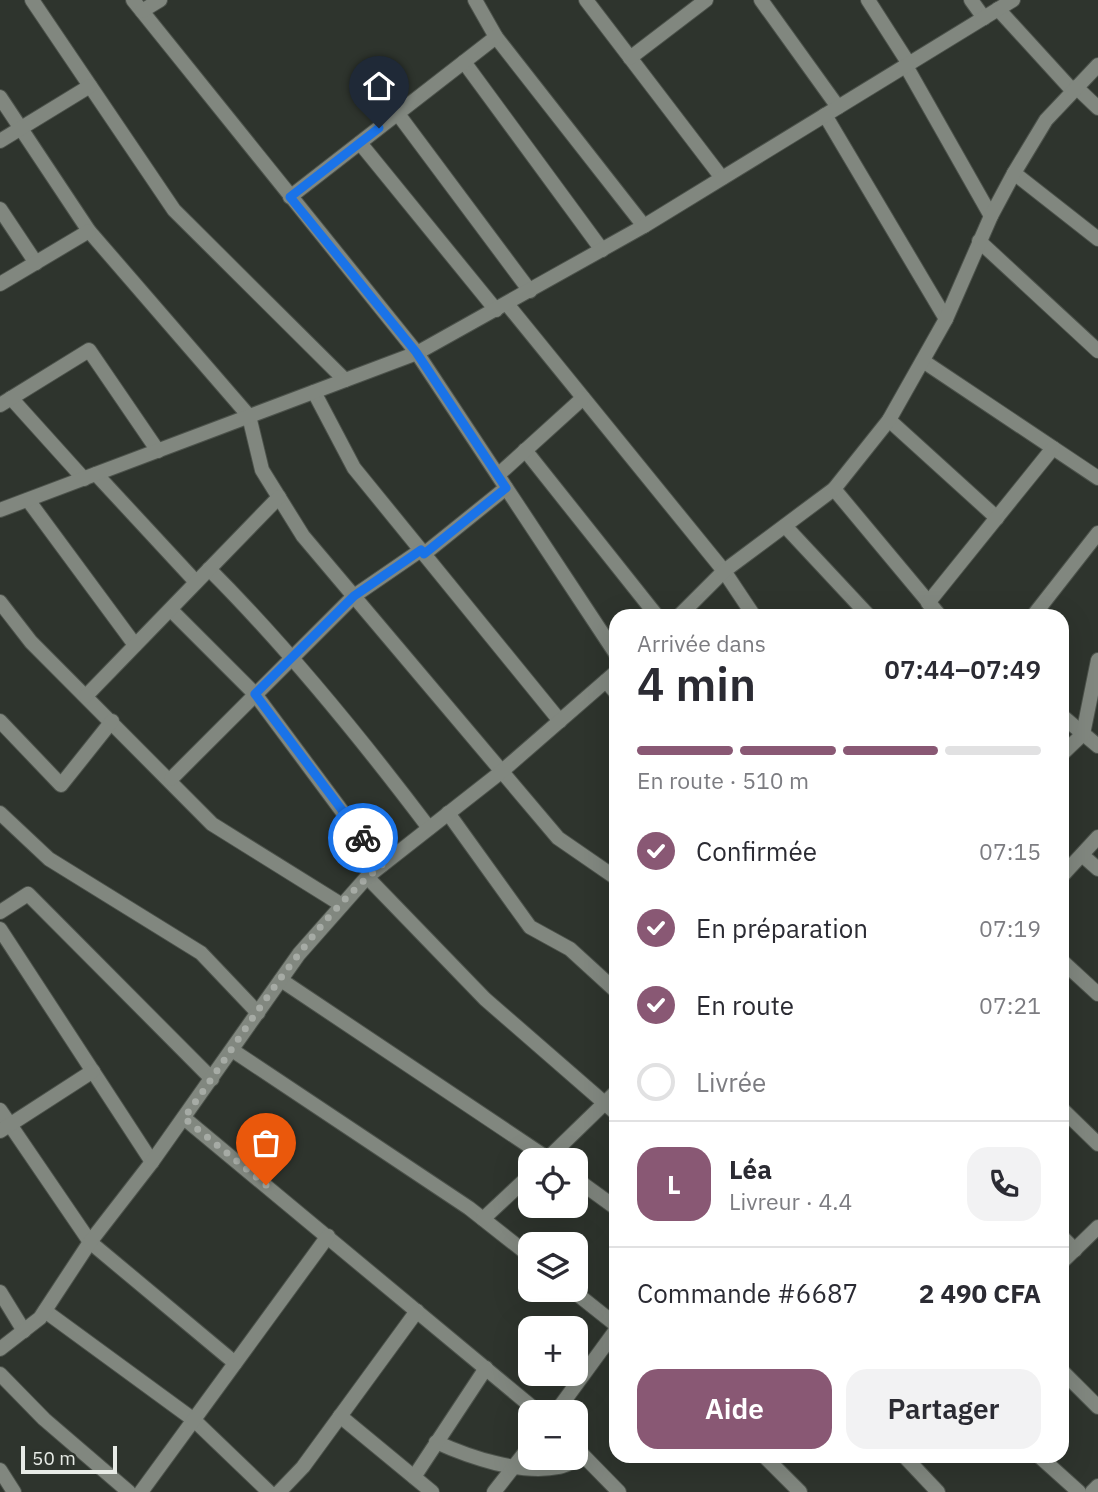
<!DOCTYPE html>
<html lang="fr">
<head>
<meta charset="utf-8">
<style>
	:root { --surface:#fff; --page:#f2f2f3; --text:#2b2b33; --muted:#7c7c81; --line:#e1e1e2; --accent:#895874 }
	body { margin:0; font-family:"IBM Plex Sans",sans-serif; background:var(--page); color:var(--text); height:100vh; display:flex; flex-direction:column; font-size:26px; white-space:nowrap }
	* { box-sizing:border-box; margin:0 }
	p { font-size:23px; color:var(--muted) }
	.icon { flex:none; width:38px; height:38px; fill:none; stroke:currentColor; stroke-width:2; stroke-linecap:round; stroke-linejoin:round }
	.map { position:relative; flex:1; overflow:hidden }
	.drawer { position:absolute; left:609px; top:609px; width:460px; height:854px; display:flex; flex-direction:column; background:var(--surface); border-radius:21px; box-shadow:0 7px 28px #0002 }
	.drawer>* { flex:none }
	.controls { position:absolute; left:518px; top:1148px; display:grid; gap:14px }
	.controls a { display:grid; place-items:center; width:70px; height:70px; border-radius:14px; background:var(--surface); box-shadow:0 7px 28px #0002; font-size:35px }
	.scale { position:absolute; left:21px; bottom:18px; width:96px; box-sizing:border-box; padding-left:7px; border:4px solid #e7ebe6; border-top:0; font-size:19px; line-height:24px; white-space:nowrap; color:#e7ebe6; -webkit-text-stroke:5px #2e342d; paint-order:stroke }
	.pin { position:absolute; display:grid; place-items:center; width:60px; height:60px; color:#fff; margin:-72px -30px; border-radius:50% 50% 50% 0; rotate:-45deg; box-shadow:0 0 7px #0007 }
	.pin .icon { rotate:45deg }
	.courier { position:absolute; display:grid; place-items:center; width:70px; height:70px; margin:-35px; border:5px solid #1a73e8; border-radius:50%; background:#fff; color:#222; box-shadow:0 2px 9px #0007 }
	.headline em { font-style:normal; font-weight:600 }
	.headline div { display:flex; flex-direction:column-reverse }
	.headline { display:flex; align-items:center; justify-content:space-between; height:119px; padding:0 28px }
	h1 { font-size:46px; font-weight:600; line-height:52px }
	.bar { display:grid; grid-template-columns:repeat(4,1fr); gap:10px 7px; align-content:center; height:84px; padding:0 28px }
	.bar i { height:9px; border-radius:5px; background:var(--line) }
	.bar .current { background:var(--accent) }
	.bar p { grid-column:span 4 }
	.line { display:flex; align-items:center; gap:18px; padding:0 28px; border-top:2px solid var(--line) }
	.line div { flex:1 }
	.round { display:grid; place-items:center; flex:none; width:74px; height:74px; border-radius:21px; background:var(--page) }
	ol { padding:0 28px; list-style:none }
	li { display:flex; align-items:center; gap:21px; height:77px }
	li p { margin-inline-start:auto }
	li .icon { padding:7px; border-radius:50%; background:var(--accent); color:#fff; stroke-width:4 }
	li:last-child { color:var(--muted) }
	li i { width:38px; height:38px; border:4px solid var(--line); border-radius:50% }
	.cta { display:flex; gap:14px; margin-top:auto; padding:14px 28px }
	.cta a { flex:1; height:80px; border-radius:21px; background:var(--accent); color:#fff; font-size:28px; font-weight:600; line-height:80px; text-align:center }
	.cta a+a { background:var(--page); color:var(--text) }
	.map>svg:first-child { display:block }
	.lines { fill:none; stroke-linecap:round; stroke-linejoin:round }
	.minor-casing { stroke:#4c524b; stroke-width:16 }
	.minor { stroke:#81877f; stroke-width:14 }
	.done { stroke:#a6aba5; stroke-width:7; stroke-dasharray:0 12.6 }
	.route { stroke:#1a73e8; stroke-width:9 }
</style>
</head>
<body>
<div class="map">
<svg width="1098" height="1492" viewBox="0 0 1098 1492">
	<rect width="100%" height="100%" fill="#2e342d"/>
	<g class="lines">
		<defs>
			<g id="minor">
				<polyline points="32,0 174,210 345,380"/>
				<polyline points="133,0 417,353 616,654"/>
				<polyline points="475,0 496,37 644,226"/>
				<polyline points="586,0 722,178"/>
				<polyline points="761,0 838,107"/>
				<polyline points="868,0 909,64"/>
				<polyline points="971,0 984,18"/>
				<polyline points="998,9 1072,90"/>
				<polyline points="142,11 160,0"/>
				<polyline points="630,58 706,0"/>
				<polyline points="464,62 602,250"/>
				<polyline points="906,66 991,216"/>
				<polyline points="1076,87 1098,108"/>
				<polyline points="0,97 89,231 249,416 262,470 303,536 558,838 616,878"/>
				<polyline points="398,114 530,291"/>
				<polyline points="825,115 946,319"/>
				<polyline points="0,141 90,86"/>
				<polyline points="360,143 496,310"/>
				<polyline points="1014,173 1098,239"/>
				<polyline points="290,197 496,37"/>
				<polyline points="0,209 36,263"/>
				<polyline points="979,241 1098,351"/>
				<polyline points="0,284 89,231"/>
				<polyline points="507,304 724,571 754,616"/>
				<polyline points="923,361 1098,478"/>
				<polyline points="314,392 354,468 560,721"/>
				<polyline points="11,398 84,479"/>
				<polyline points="0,405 89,350 158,451"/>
				<polyline points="889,420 997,518"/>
				<polyline points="525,450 657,616"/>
				<polyline points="96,474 196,582"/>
				<polyline points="498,475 583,398"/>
				<polyline points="834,489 940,616"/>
				<polyline points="28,500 135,645"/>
				<polyline points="0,510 417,353 644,226 1013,0"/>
				<polyline points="785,526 869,616"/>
				<polyline points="424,554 506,488"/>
				<path d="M209,569C289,649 361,738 429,828"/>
				<polyline points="0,602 31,642 212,824 342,905"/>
				<polyline points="928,603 1053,448"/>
				<polyline points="171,610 255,694 382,865"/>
				<polyline points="679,616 724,571 834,489 889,420 946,319 991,216 1014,173 1046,120 1098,65"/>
				<polyline points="1033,616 1098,533"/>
				<polyline points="606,681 616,693"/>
				<polyline points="86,696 279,497"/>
				<polyline points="1062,716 1098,746"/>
				<polyline points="0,721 61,785 112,721"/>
				<polyline points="1062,754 1083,734 1098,660"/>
				<polyline points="171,779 354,596 421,550"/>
				<polyline points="0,813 49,859 201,953 258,1013"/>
				<polyline points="448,813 530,927 570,949 616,991"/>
				<polyline points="1082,855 1098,869"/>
				<polyline points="1062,876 1098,837"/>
				<polyline points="367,877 485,999 616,1113"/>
				<polyline points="0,912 28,894 212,1079"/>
				<polyline points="0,929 152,1162"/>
				<polyline points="1062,961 1098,994"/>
				<polyline points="281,980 550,1160"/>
				<polyline points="232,1050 469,1208 530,1256"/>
				<polyline points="1062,1109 1098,1144"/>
				<polyline points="0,1110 90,1242 235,1363"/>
				<polyline points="184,1118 538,1412"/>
				<polyline points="0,1131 93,1071"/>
				<polyline points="546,1160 616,1092"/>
				<polyline points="576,1179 616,1208"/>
				<polyline points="483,1219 530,1175"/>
				<polyline points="1062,1237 1075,1250"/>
				<polyline points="1062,1262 1098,1227"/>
				<polyline points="572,1290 616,1325"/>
				<polyline points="0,1292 24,1331"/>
				<polyline points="45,1311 194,1420 269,1492"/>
				<polyline points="0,1349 40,1318 90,1242 152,1162 299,954 367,877 501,772 616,672"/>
				<polyline points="1062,1371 1098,1407"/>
				<polyline points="0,1374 44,1419 129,1492"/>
				<polyline points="556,1412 616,1330"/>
				<polyline points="340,1416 432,1492"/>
				<path d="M436,1442C469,1457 521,1475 559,1467C567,1465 576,1460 584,1457"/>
				<polyline points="576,1448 619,1492"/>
				<polyline points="764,1456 800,1492"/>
				<polyline points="904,1456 938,1492"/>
				<polyline points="1039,1456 1079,1492"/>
				<polyline points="0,1470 14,1492"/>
				<polyline points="414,1477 486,1368"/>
				<polyline points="141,1492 328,1236"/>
				<polyline points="279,1492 303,1467 417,1311"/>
				<polyline points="494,1492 530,1446"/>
				<polyline points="1092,1492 1098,1486"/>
			</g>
		</defs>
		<!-- minor casing -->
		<use href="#minor" class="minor-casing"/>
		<!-- minor -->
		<use href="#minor" class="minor"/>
	</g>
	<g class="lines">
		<!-- done -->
		<path class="done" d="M266,1185L184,1118C242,1038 306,926 382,865L363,838"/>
		<!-- route -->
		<polyline class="route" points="363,838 255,694 354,596 421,550 424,554 506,488 416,352 290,197 379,128"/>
	</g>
</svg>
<div class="controls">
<a><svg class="icon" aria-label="locate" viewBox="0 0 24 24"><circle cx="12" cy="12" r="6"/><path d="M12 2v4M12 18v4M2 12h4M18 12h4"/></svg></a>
<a><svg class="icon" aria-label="layers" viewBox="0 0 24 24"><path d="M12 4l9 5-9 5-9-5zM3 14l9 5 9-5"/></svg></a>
<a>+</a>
<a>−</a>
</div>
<div class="scale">50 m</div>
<div class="pin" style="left:266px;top:1185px;background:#ea580c"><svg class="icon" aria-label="bag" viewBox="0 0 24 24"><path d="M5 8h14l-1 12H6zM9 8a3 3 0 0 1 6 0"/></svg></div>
<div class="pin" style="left:379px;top:128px;background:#1f2937"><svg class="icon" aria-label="home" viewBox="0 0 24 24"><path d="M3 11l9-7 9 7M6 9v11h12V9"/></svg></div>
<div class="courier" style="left:363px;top:838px"><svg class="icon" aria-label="bike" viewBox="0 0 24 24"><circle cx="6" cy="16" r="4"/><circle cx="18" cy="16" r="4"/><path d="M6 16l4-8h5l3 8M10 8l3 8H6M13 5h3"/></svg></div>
<section class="drawer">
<div class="headline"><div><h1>4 min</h1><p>Arrivée dans</p></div><em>07:44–07:49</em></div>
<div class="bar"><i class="current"></i><i class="current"></i><i class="current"></i><i></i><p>En route · 510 m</p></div>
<ol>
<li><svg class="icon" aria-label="check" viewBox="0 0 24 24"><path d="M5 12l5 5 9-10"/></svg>Confirmée<p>07:15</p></li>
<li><svg class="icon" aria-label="check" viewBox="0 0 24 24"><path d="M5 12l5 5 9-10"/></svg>En préparation<p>07:19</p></li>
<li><svg class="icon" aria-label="check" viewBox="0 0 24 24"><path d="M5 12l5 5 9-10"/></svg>En route<p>07:21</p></li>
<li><i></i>Livrée</li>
</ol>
<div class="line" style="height:126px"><b class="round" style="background:var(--accent);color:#fff">L</b><div><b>Léa</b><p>Livreur · 4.4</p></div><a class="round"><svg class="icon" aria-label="phone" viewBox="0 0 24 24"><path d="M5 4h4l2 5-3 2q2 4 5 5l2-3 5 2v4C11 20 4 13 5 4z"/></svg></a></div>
<div class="line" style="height:91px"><div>Commande #6687</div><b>2 490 CFA</b></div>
<div class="cta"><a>Aide</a><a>Partager</a></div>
</section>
</div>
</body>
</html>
